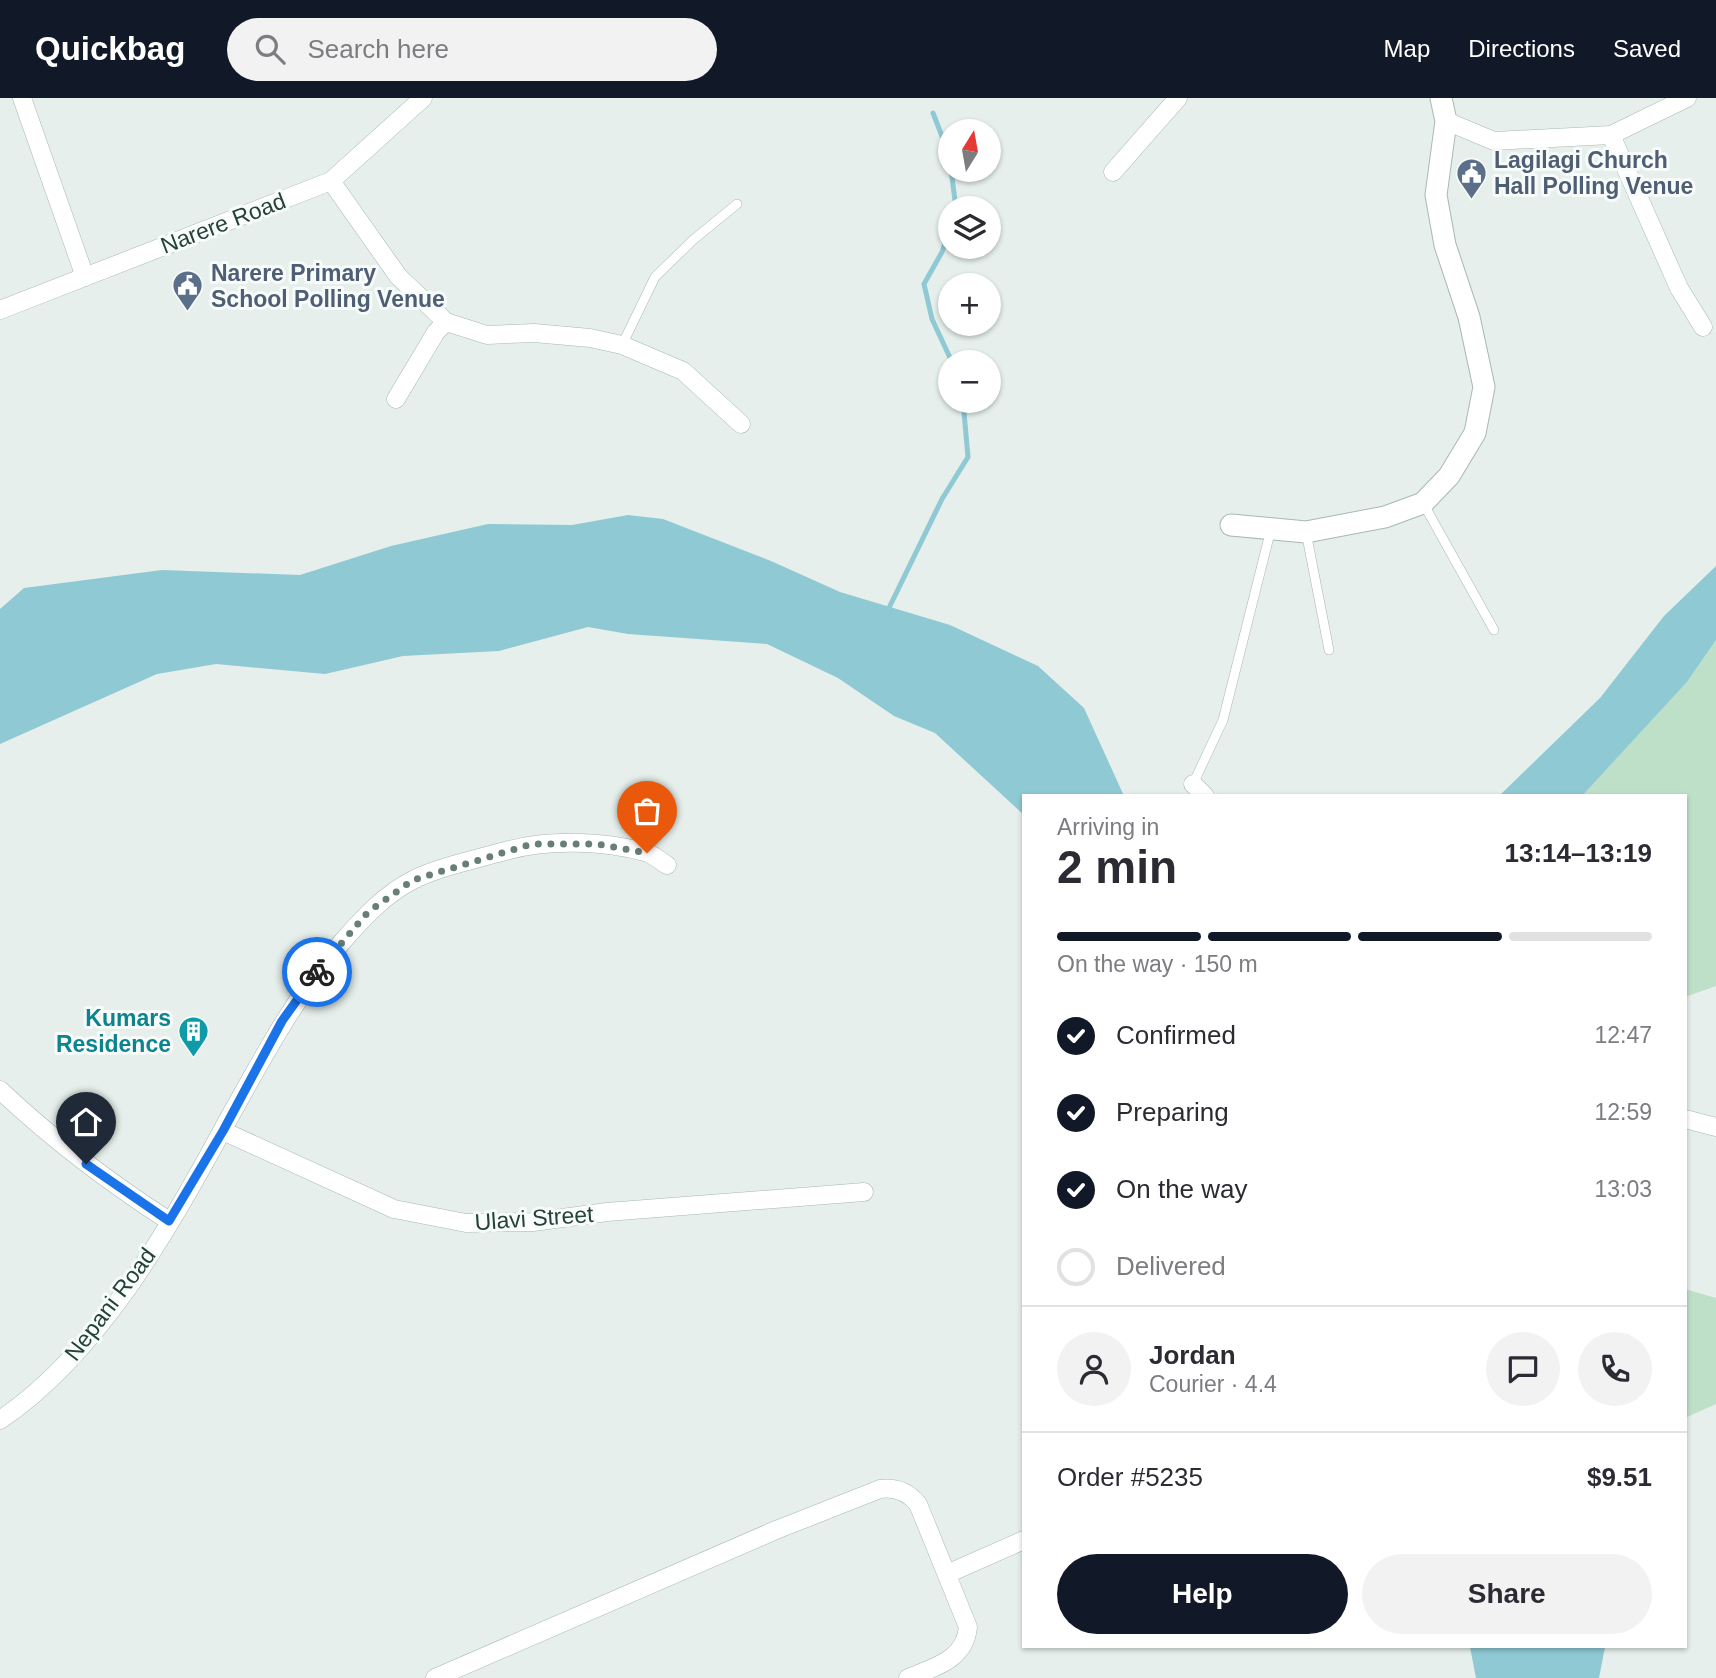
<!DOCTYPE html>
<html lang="en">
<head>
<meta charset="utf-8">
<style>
	:root { --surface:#fff; --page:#f2f2f3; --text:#2b2b33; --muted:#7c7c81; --line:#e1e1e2; --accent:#111827 }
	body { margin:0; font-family:Arial,sans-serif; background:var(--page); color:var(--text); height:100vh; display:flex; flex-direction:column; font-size:26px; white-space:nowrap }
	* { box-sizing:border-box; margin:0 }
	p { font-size:23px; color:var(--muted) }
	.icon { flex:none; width:38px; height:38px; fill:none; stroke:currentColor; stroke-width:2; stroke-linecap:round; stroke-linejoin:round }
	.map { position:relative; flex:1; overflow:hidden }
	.panel { position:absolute; left:1022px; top:696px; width:665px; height:854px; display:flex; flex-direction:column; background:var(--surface); border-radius:0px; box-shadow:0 2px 5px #0004 }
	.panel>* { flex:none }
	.needle { width:46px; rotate:11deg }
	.buttons { position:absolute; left:938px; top:21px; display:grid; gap:14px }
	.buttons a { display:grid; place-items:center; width:63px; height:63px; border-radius:50%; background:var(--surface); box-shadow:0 2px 5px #0004; font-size:35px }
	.pin { position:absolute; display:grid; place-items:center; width:60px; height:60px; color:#fff; margin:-72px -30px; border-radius:50% 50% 50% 0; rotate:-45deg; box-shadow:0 0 7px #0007 }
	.pin .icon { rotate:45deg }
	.courier { position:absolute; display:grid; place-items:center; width:70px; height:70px; margin:-35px; border:5px solid #1a73e8; border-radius:50%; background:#fff; color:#222; box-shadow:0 2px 9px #0007 }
	.summary em { font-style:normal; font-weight:700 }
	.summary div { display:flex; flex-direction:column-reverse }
	.summary { display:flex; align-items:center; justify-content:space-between; height:119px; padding:0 35px }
	h1 { font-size:46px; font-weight:700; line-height:52px }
	.bar { display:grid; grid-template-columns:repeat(4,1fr); gap:10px 7px; align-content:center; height:84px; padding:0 35px }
	.bar i { height:9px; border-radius:5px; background:var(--line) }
	.bar .active { background:var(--accent) }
	.bar p { grid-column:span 4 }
	.line { display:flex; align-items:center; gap:18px; padding:0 35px; border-top:2px solid var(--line) }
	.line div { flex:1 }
	.round { display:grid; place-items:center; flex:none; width:74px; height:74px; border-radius:37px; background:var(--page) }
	ol { padding:0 35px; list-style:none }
	li { display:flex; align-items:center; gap:21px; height:77px }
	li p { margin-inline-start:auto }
	li .icon { padding:7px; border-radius:50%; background:var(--accent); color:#fff; stroke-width:4 }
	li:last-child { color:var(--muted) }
	li i { width:38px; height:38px; border:4px solid var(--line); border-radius:50% }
	.button { display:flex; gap:14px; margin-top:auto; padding:14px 35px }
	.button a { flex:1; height:80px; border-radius:42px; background:var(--accent); color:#fff; font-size:28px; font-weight:700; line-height:80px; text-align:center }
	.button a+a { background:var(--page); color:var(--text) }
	header { display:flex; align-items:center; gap:42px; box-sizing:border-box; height:98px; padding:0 35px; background:var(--accent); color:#fff }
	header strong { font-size:33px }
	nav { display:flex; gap:38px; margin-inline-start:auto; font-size:24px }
	.search { width:490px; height:63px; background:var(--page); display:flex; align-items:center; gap:18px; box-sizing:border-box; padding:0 24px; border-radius:38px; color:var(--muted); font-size:26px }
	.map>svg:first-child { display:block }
	.green { fill:#bfe0c8 }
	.water { fill:#8ec9d4 }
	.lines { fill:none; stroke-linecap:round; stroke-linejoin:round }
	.stream { stroke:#8ec9d4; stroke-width:5 }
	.service-casing { stroke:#a8b8b2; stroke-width:10 }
	.minor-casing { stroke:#a8b8b2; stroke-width:19 }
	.tertiary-casing { stroke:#a8b8b2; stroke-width:23 }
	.service { stroke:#fff; stroke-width:9 }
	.minor { stroke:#fff; stroke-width:18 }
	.tertiary { stroke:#fff; stroke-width:21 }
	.done { stroke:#687f78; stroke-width:7; stroke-dasharray:0 12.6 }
	.route { stroke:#1a73e8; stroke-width:9 }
	.labels { text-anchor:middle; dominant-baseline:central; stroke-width:6; stroke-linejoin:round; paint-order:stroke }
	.service-label { font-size:23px; font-weight:bold; fill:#4e5e75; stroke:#f7fbf9; text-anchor:start }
	.street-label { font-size:23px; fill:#24423a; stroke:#f7fbf9 }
	.culture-label { font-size:23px; font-weight:bold; fill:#0d838f; stroke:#f7fbf9; text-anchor:end }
</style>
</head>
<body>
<header>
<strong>Quickbag</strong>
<div class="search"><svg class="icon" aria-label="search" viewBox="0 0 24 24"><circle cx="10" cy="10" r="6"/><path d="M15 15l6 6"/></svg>Search here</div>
<nav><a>Map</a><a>Directions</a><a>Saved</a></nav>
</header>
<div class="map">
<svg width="1716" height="1580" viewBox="0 0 1716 1580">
	<rect width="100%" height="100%" fill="#e6efeb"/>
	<!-- green -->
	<g class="green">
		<polygon points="1716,542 1716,888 1685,899 1685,698 1582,698 1687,584"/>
		<polygon points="1685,1191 1716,1200 1716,1306 1685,1320"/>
	</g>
	<!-- water -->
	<g class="water">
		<polygon points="628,417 663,421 771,463 840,494 950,527 1038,568 1084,610 1124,698 1024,698 1024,717 935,635 894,618 838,580 767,546 628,536 588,529 499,553 403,558 325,576 216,566 157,576 0,646 0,511 24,490 162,472 300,477 391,448 488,426 572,427"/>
		<polygon points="1716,468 1716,542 1687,584 1582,698 1499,698 1600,600 1664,518"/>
		<polygon points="1470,1549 1605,1549 1599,1580 1476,1580"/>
	</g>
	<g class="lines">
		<!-- stream -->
		<g class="stream">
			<polyline points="933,15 947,51 950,70"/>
			<polyline points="951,72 956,110"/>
			<polyline points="950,130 942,154 924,186 932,221 952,264"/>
			<polyline points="887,514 942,401 968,359 963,303"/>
		</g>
		<defs>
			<g id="service">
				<polyline points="622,247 655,179 693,142 737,106"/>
				<polyline points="1423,405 1494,532"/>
				<polyline points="1306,434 1329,552"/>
				<polyline points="1193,686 1223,622 1271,431"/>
			</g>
			<g id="minor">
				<polyline points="22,0 85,179"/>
				<polyline points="1446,23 1494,43 1611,37 1687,0"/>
				<polyline points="1611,37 1679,190 1703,229"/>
				<polyline points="1113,74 1178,0"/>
				<polyline points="331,83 398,178 446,224"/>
				<polyline points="0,212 331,83 423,0"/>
				<polyline points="396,301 436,234 446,224 487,237 534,235 590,240 622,247 683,273 741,326"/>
				<polyline points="1193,686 1205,698"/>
				<path d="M0,992C54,1043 107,1083 169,1123"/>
				<polyline points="1685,1021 1716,1029"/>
				<polyline points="223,1033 394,1111 466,1125 533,1124 607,1114 864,1094"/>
				<path d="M0,1322C98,1256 168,1133 223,1031C261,963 291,904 342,844C362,821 385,796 413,782C438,769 481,760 509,752C550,741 603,743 645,754C653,756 660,763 667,767"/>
				<polyline points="947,1476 1024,1442"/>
				<path d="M435,1580L776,1432L880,1391C896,1389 908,1394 918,1406L968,1529C965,1562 935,1569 908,1580"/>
			</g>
			<polyline id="tertiary" points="1231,427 1306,434 1385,419 1423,405 1449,378 1475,335 1484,289 1469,219 1445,147 1436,97 1446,23 1441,0"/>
		</defs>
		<!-- service casing -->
		<use href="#service" class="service-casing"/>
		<!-- minor casing -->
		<use href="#minor" class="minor-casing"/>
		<!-- tertiary casing -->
		<use href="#tertiary" class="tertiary-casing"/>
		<!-- service -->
		<use href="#service" class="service"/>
		<!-- minor -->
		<use href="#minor" class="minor"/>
		<!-- tertiary -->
		<use href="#tertiary" class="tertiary"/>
	</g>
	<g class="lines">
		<!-- done -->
		<polyline class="done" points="317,874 368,814 413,782 532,746 597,746 647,755"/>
		<!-- route -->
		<polyline class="route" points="86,1066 169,1123 223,1033 282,923 317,874"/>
	</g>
	<!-- icons -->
	<defs>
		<symbol id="civic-pin" viewBox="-11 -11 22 30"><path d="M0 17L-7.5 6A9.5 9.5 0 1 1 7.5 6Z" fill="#5c6f8a" stroke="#f7fbf9"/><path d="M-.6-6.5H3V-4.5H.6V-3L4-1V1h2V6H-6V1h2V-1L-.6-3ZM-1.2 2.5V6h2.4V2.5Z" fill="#fff"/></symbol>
		<symbol id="building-pin" viewBox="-11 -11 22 30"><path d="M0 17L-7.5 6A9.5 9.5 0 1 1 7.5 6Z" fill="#0f9aa8" stroke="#f7fbf9"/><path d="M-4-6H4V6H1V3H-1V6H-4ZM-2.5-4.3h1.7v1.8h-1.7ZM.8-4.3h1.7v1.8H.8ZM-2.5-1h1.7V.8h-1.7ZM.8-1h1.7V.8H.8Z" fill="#fff"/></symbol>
	</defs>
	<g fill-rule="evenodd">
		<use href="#civic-pin" x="1454" y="58" width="35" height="47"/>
		<use href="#civic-pin" x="170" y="170" width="35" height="47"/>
		<use href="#building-pin" x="176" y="916" width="35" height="47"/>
	</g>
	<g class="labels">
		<!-- service labels -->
		<g class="service-label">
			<text x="1494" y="62">Lagilagi Church<tspan x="1494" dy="26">Hall Polling Venue</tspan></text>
			<text x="211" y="175">Narere Primary<tspan x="211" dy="26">School Polling Venue</tspan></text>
		</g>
		<!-- street labels -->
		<g class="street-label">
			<text transform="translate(223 125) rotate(-21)">Narere Road</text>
			<text transform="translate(534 1120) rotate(-4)">Ulavi Street</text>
			<text transform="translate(110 1206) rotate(-53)">Nepani Road</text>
		</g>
		<!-- culture labels -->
		<g class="culture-label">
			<text x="171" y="920">Kumars<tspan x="171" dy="26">Residence</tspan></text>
		</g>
	</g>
</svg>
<div class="buttons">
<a><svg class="needle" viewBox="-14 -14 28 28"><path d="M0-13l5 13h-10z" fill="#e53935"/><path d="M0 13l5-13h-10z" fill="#7c7c81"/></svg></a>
<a><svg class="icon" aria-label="layers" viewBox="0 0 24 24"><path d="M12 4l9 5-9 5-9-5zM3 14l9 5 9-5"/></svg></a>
<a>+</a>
<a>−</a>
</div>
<div class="pin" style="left:647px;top:755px;background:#ea580c"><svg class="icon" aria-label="bag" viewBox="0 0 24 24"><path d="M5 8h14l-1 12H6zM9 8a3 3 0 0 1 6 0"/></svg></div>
<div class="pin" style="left:86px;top:1066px;background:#1f2937"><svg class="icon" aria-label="home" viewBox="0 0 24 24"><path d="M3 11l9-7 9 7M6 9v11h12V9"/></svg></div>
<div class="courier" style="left:317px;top:874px"><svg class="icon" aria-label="bike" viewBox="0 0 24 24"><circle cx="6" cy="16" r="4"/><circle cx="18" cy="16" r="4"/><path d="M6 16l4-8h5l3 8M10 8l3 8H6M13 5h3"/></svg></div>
<section class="panel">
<div class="summary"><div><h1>2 min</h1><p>Arriving in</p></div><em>13:14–13:19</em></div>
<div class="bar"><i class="active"></i><i class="active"></i><i class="active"></i><i></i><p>On the way · 150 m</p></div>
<ol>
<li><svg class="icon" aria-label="check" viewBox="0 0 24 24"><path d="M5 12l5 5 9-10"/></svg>Confirmed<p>12:47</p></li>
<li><svg class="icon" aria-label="check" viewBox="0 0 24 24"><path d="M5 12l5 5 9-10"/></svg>Preparing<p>12:59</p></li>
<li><svg class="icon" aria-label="check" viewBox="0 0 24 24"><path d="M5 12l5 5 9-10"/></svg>On the way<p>13:03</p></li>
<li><i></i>Delivered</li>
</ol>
<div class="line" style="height:126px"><a class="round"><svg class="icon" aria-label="person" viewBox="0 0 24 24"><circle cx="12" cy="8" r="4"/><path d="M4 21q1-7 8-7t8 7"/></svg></a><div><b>Jordan</b><p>Courier · 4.4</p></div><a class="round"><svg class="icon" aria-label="chat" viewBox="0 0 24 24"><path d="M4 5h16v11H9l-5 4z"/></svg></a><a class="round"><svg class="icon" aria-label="phone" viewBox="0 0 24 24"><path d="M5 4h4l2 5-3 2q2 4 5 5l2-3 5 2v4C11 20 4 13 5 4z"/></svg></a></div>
<div class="line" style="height:91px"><div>Order #5235</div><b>$9.51</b></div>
<div class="button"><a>Help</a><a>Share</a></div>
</section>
</div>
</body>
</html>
